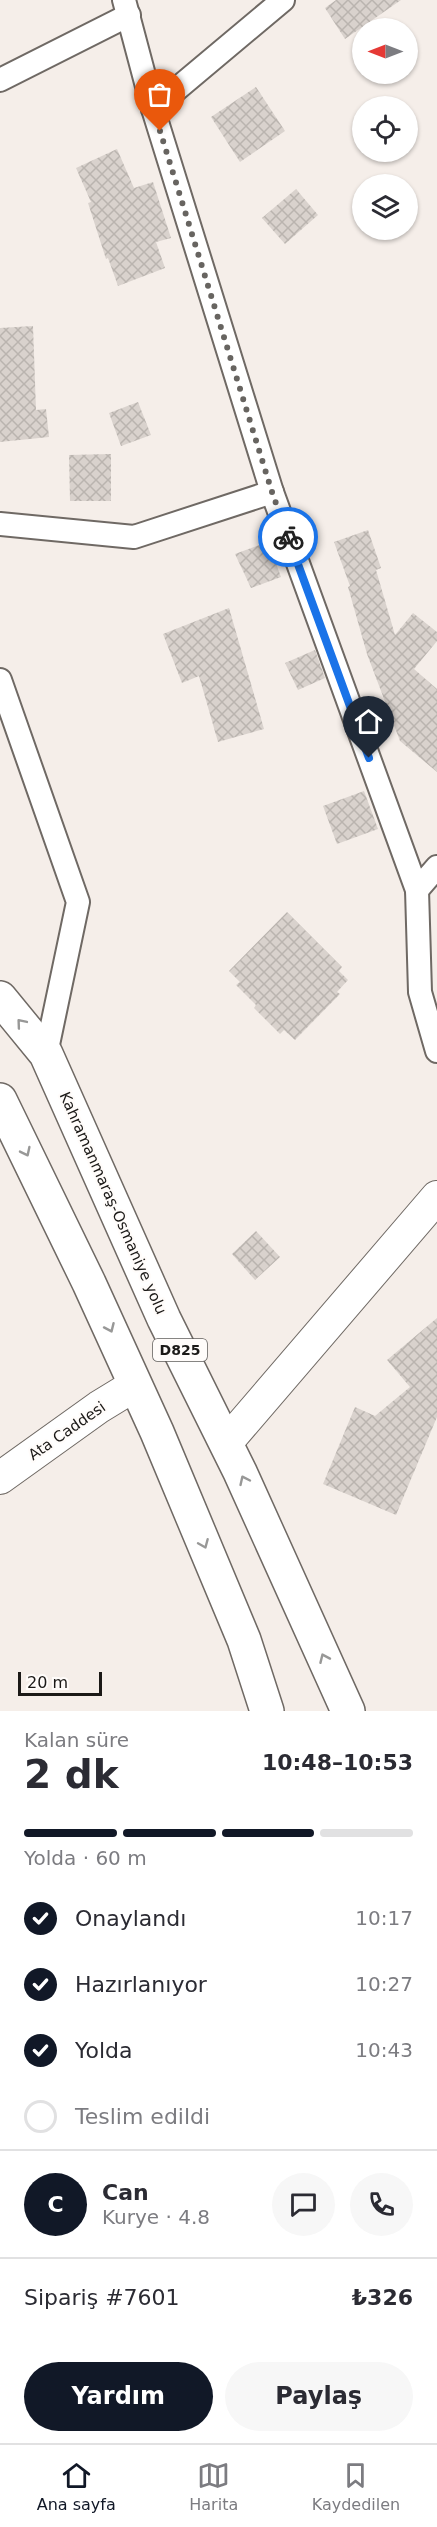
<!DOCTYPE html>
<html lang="tr">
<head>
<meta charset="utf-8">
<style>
	:root { --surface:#fff; --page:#f7f7f7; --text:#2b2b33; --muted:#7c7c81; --line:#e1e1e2; --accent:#111827 }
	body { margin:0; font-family:"DejaVu Sans",sans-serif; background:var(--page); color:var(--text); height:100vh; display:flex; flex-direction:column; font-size:22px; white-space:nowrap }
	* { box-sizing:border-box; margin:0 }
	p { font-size:20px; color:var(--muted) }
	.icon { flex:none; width:33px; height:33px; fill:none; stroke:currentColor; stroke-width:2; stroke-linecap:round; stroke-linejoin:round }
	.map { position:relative; height:1711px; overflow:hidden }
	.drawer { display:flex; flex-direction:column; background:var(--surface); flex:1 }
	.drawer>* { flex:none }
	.needle { width:39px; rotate:270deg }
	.buttons { position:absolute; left:352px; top:18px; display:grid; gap:12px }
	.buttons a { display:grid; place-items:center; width:66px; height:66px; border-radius:50%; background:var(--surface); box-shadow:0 2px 4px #0004; font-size:30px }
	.scale { position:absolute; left:18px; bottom:15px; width:84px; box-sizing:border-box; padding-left:6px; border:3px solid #1b1917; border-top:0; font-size:16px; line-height:21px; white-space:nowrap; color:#1b1917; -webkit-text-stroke:4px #fffcfa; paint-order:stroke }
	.pin { position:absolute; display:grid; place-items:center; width:51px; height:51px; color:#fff; margin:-62px -26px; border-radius:50% 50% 50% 0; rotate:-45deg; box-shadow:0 0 6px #0007 }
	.pin .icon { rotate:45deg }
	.courier { position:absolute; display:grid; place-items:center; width:60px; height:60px; margin:-30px; border:4px solid #1a73e8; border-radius:50%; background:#fff; color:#222; box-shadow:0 2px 8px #0007 }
	.overview em { font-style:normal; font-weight:600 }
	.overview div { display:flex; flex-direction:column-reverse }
	.overview { display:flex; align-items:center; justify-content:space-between; height:102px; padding:0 24px }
	h1 { font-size:39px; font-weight:600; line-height:45px }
	.bar { display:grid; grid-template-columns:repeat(4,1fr); gap:9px 6px; align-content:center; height:72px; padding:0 24px }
	.bar i { height:8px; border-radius:4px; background:var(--line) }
	.bar .current { background:var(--accent) }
	.bar p { grid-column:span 4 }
	.line { display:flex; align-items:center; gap:15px; padding:0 24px; border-top:2px solid var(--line) }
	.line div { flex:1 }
	.round { display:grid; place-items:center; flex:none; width:63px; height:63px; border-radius:32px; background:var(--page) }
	ol { padding:0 24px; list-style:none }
	li { display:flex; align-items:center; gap:18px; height:66px }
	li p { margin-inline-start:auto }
	li .icon { padding:6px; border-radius:50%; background:var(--accent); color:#fff; stroke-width:4 }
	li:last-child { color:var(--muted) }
	li i { width:33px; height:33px; border:3px solid var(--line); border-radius:50% }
	.button { display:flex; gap:12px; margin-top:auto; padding:12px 24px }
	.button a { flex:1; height:69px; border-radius:36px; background:var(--accent); color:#fff; font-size:24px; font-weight:600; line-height:69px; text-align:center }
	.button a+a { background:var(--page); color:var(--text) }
	.dock { display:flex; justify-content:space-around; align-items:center; height:84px; border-top:2px solid var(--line); background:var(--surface); font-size:16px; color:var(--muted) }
	.dock a { display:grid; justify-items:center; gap:3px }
	.dock .current { color:var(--accent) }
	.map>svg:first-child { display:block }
	.building { fill:url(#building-cross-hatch) }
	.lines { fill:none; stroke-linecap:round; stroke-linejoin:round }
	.street-casing { stroke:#6f6964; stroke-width:26 }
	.secondary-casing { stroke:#6f6964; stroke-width:34 }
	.highway-casing { stroke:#6f6964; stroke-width:36 }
	.street { stroke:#fff; stroke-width:22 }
	.secondary { stroke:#fff; stroke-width:32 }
	.highway { stroke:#fff; stroke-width:33 }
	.oneway { stroke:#989897 }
	.done { stroke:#676460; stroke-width:6; stroke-dasharray:0 10.8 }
	.route { stroke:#1a73e8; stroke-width:8 }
	.labels { text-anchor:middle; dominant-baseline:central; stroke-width:4.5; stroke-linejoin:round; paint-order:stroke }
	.shield { fill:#fffcfa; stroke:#5f5d5b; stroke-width:1.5 }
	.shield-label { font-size:14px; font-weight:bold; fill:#1b1917 }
	.street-label { font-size:15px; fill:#1b1917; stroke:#fffcfa }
</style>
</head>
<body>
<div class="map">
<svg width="437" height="1711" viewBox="0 0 437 1711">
	<defs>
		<pattern id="building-cross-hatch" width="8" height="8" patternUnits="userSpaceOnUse" patternTransform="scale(1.5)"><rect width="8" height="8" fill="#d9d2cd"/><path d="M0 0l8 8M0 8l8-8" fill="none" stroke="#bab4af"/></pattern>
	</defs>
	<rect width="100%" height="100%" fill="#f5eee9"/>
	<!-- building -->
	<g class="building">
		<polygon points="336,0 401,0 345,39 325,8"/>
		<polygon points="256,87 285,131 240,162 211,117"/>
		<polygon points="117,149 134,188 153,182 171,238 156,242 165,268 118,286 108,258 106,259 88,203 91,202 76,168"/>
		<polygon points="296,189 318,215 285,244 262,218"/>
		<polygon points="33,326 36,410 46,409 49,437 0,442 0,328"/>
		<polygon points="138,402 151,435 121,446 109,413"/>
		<polygon points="111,454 111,501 70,501 69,455"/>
		<polygon points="368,530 381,568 376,570 395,635 413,613 437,632 437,641 414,669 437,689 437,772 400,741 367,654 348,587 350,586 334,542"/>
		<polygon points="268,542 281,577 251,588 235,554"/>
		<polygon points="229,608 264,729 218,742 199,676 182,683 163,634"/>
		<polygon points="315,650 325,678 298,690 285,663"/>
		<polygon points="364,791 378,829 337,844 323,806"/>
		<polygon points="287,912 342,967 339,971 348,980 337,992 340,994 295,1040 284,1030 280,1034 254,1008 256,1005 236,985 240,982 229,971"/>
		<polygon points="256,1231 280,1257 255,1280 232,1254"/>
		<polygon points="437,1318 437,1417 396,1515 323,1484 355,1407 375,1416 410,1387 387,1360"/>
	</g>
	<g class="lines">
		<defs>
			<g id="street">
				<polyline points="124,0 153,109 272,492 417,890 420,992 437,1051"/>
				<polyline points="0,80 129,15"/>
				<polyline points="153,109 283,0"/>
				<polyline points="0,524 134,537 272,492"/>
				<polyline points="0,680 78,902 46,1054"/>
				<polyline points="417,890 437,867"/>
			</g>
			<g id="secondary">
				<polyline points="226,1443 437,1197"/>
				<polyline points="0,1478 99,1407 135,1385"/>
			</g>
			<g id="highway">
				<polyline points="0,998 46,1054 164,1319 240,1472 348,1711"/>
				<polyline points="0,1100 89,1283 157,1432 244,1640 267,1711"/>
			</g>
		</defs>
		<!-- street casing -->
		<use href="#street" class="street-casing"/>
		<!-- secondary casing -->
		<use href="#secondary" class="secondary-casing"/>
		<!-- highway casing -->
		<use href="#highway" class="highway-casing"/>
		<!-- street -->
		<use href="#street" class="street"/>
		<!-- secondary -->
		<use href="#secondary" class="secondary"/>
		<!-- highway -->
		<use href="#highway" class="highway"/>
	</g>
	<!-- one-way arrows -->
	<defs><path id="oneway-chevron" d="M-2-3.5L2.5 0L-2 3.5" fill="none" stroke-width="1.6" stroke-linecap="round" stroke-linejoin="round" transform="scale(1.5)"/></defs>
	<g class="oneway">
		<use href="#oneway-chevron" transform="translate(21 1023) rotate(-130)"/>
		<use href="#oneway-chevron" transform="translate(26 1152) rotate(64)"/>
		<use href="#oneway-chevron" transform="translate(110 1328) rotate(66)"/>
		<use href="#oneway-chevron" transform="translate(244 1480) rotate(-115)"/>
		<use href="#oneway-chevron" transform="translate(204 1544) rotate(67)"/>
		<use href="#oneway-chevron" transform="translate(324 1658) rotate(-114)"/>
	</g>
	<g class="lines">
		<!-- done -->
		<polyline class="done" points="160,131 272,492 288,537"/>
		<!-- route -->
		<polyline class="route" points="288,537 369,758"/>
	</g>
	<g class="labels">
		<!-- shield labels -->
		<rect class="shield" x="153" y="1339" width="54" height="22" rx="4.5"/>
		<g class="shield-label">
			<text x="180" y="1350">D825</text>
		</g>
		<!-- street labels -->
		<g class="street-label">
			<text transform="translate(113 1203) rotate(66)">Kahramanmaraş-Osmaniye yolu</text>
			<text transform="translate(67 1431) rotate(-35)">Ata Caddesi</text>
		</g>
	</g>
</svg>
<div class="buttons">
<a><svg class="needle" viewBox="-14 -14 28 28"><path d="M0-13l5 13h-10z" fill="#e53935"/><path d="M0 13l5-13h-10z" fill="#7c7c81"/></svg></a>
<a><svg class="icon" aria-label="locate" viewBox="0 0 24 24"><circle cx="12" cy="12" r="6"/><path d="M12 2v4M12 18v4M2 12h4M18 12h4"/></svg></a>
<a><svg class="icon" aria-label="layers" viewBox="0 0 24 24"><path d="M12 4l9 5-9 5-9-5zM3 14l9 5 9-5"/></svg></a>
</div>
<div class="scale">20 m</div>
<div class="pin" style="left:160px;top:131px;background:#ea580c"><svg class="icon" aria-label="bag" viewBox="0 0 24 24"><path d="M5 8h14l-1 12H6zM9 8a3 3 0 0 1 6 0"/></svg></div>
<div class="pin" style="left:369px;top:758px;background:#1f2937"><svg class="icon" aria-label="home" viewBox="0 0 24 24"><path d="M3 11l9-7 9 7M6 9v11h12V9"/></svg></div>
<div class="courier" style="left:288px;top:537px"><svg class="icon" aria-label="bike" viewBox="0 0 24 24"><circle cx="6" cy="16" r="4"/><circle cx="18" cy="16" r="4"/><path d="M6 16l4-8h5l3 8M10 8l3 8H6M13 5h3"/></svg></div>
</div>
<section class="drawer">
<div class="overview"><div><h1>2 dk</h1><p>Kalan süre</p></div><em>10:48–10:53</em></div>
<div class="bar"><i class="current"></i><i class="current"></i><i class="current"></i><i></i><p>Yolda · 60 m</p></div>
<ol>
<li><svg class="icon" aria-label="check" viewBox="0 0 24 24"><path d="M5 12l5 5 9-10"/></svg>Onaylandı<p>10:17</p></li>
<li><svg class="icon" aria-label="check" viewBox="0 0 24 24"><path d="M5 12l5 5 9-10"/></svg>Hazırlanıyor<p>10:27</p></li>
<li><svg class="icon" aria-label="check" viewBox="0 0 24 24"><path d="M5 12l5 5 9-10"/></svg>Yolda<p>10:43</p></li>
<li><i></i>Teslim edildi</li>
</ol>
<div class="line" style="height:108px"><b class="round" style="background:var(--accent);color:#fff">C</b><div><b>Can</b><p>Kurye · 4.8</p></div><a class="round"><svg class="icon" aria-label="chat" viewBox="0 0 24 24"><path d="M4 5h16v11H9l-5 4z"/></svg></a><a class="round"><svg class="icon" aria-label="phone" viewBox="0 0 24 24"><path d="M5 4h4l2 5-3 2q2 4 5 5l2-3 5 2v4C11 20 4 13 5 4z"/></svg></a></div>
<div class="line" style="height:78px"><div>Sipariş #7601</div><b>₺326</b></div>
<div class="button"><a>Yardım</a><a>Paylaş</a></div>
</section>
<nav class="dock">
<a class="current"><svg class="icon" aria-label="home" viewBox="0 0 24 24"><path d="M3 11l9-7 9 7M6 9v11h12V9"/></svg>Ana sayfa</a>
<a><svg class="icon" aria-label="map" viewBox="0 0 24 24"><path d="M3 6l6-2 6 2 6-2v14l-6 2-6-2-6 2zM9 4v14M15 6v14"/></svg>Harita</a>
<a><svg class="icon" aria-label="saved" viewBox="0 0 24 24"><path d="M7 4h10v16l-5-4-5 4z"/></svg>Kaydedilen</a>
</nav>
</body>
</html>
